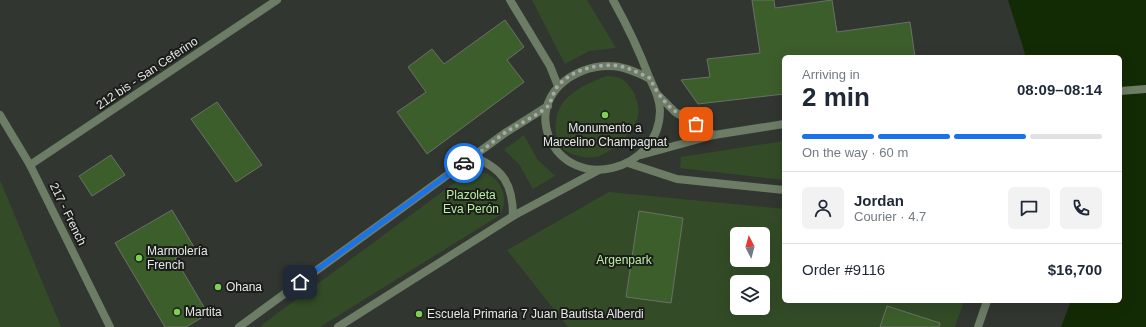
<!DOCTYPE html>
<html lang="en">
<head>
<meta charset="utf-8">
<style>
	:root { --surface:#fff; --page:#f2f2f3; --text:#1f2937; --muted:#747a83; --line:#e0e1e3; --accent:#1a73e8 }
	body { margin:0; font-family:Arial,sans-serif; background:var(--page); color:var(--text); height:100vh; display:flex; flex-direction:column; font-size:15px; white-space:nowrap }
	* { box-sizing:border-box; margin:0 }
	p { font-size:13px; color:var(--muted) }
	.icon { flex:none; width:22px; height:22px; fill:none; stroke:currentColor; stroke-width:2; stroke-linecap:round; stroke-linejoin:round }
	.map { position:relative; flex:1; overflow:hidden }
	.sheet { position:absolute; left:782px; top:55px; width:340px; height:248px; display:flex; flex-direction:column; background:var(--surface); border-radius:6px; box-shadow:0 4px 16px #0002 }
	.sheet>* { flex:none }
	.needle { width:26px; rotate:354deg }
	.fabs { position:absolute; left:730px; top:227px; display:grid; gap:8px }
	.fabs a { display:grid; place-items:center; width:40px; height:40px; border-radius:6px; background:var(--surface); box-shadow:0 4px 16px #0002; font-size:20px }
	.pin { position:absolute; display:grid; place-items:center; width:34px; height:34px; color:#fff; margin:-17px; border-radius:8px; box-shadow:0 2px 6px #0006 }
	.courier { position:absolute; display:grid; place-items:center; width:40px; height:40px; margin:-20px; border:3px solid #1a73e8; border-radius:50%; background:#fff; color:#222; box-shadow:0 1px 5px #0007 }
	.head em { font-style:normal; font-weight:800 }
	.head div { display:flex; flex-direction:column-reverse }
	.head { display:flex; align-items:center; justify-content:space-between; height:68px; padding:0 20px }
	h1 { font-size:26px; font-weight:800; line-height:30px }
	.bar { display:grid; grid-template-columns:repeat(4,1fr); gap:6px 4px; align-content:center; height:48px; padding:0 20px }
	.bar i { height:5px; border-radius:3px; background:var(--line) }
	.bar .on { background:var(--accent) }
	.bar p { grid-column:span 4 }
	.line { display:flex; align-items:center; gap:10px; padding:0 20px; border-top:1px solid var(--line) }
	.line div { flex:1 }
	.round { display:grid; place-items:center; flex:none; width:42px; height:42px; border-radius:6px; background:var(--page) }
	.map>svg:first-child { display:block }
	.green { fill:#334c27; fill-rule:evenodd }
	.water { fill:#132b04 }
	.building { fill:#3c5e2b; stroke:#6b7069 }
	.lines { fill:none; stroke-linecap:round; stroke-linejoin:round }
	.minor { stroke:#6c7c65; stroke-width:8 }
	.tertiary { stroke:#6c7c65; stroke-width:8 }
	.done { stroke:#a6aaa5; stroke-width:4; stroke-dasharray:0 7.2 }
	.route { stroke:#1a73e8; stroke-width:5 }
	.poi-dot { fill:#7ed053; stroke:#1b1d1a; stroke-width:1.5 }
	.labels { text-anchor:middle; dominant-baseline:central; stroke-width:4; stroke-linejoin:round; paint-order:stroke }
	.street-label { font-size:12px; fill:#e5e8e4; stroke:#1b1d1a }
	.poi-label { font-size:12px; fill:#e5e8e4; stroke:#1b1d1a; text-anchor:start }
	.park-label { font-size:12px; fill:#b9efa1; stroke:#1b1d1a }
</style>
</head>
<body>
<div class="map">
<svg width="1146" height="327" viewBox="0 0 1146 327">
	<rect width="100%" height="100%" fill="#323630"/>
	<!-- green -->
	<g class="green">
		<polygon points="532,0 587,0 616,48 589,51 565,64"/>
		<path d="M607,76C611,76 618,77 622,79C627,82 632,90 635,95C637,102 640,109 638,116C633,134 613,152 596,157C589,158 581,157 575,155C551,149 551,116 565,100C577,88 591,81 607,76Z"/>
		<polygon points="524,135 537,159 555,176 533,189 519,164 504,150"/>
		<polygon points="784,141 784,180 680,168 681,157"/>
		<path d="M473,171C496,169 512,195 500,215L320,327H261L263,324L457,181Z"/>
		<polygon points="0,180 61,327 0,327"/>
		<path d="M609,192L784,209V301H964L955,327H568L507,250ZM737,234H763V260H737ZM737,282H763V308H737Z"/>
	</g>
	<!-- water -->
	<polygon class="water" points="1008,0 1146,0 1146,327 1061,327 1071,301 1120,301 1120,57 1026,57"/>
	<!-- building -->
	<g class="building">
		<polygon points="752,0 774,0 775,8 832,0 837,32 910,22 915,57 784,57 784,94 698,104 681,80 710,77 707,59 760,53"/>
		<polygon points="505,20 524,47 507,60 524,82 427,154 397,112 426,92 408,67 432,49 444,64"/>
		<polygon points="217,102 262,165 236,182 191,119"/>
		<polygon points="111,155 125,175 92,196 79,176"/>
		<polygon points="172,210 194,247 175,258 208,314 186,327 165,327 115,243"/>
		<polygon points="639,211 683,218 671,303 626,297"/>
		<polygon points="887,306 940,323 939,327 880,327"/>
	</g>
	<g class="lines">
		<!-- minor -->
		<g class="minor">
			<polyline points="0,115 30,165 110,327"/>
			<path d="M474,157C503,169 513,184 513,216"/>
			<polyline points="30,165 277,0"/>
			<polyline points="239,327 505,133 548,106"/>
		</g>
		<!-- tertiary -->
		<g class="tertiary">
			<polyline points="510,0 550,66 558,86"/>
			<path d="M613,0C627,25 639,50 649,77C654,88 660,99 660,111C659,172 572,193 549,137C533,96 572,65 610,66C624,66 637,72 650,79"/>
			<polyline points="1120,91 1146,89"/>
			<polyline points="657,94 675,112 714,135"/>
			<polyline points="641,155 714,135 784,124"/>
			<polyline points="628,163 677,179 784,190"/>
			<polyline points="338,327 513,216 599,170"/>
			<polyline points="978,327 987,301"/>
		</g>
	</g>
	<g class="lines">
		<!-- done -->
		<path class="done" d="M464,163C479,154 492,142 506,132C514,127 543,112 548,106C551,102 553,93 557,87C571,70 597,63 619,66C630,68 640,74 650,78C660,101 674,113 696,124"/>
		<!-- route -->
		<polyline class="route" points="300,282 464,163"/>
	</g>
	<!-- markers -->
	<g class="poi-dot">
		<circle cx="605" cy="115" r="4"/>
		<circle cx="139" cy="258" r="4"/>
		<circle cx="218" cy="287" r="4"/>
		<circle cx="177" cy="312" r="4"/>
		<circle cx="419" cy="314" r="4"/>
	</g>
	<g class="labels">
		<!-- street labels -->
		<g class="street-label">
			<text transform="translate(147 73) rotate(-34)">212 bis - San Ceferino</text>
			<text transform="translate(68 214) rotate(64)">217 - French</text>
		</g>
		<!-- poi labels -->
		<g class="poi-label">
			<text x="605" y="128" text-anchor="middle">Monumento a<tspan x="605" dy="14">Marcelino Champagnat</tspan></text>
			<text x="147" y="251">Marmolería<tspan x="147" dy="14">French</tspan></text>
			<text x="226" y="287">Ohana</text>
			<text x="185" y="312">Martita</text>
			<text x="427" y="314">Escuela Primaria 7 Juan Bautista Alberdi</text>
		</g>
		<!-- park labels -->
		<g class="park-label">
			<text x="471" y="195">Plazoleta<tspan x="471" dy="14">Eva Perón</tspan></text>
			<text x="624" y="260">Argenpark</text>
		</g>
	</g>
</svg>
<div class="fabs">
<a><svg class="needle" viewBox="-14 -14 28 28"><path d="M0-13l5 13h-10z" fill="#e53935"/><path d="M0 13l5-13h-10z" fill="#747a83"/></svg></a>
<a><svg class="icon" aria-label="layers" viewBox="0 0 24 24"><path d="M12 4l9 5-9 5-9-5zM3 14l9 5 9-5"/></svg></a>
</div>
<div class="pin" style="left:696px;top:124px;background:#ea580c"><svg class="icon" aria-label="bag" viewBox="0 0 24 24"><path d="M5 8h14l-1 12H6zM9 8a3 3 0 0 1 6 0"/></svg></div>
<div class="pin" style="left:300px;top:282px;background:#1f2937"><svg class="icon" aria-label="home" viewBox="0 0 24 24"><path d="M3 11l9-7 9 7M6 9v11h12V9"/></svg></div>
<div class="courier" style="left:464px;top:163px"><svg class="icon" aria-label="car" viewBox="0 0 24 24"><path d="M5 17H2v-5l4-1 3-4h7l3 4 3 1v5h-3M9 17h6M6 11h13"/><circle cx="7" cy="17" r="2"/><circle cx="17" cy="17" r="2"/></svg></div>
<section class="sheet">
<div class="head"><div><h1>2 min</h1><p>Arriving in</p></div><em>08:09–08:14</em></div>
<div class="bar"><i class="on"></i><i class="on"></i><i class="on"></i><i></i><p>On the way · 60 m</p></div>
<div class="line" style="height:72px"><a class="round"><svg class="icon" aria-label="person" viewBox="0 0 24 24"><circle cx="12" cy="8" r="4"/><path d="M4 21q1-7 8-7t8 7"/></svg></a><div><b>Jordan</b><p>Courier · 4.7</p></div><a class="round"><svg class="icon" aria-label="chat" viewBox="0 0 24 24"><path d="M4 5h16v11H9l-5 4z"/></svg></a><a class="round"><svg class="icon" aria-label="phone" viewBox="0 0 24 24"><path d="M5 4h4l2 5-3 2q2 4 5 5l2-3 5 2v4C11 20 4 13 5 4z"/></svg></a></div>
<div class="line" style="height:52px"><div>Order #9116</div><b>$16,700</b></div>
</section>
</div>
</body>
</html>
